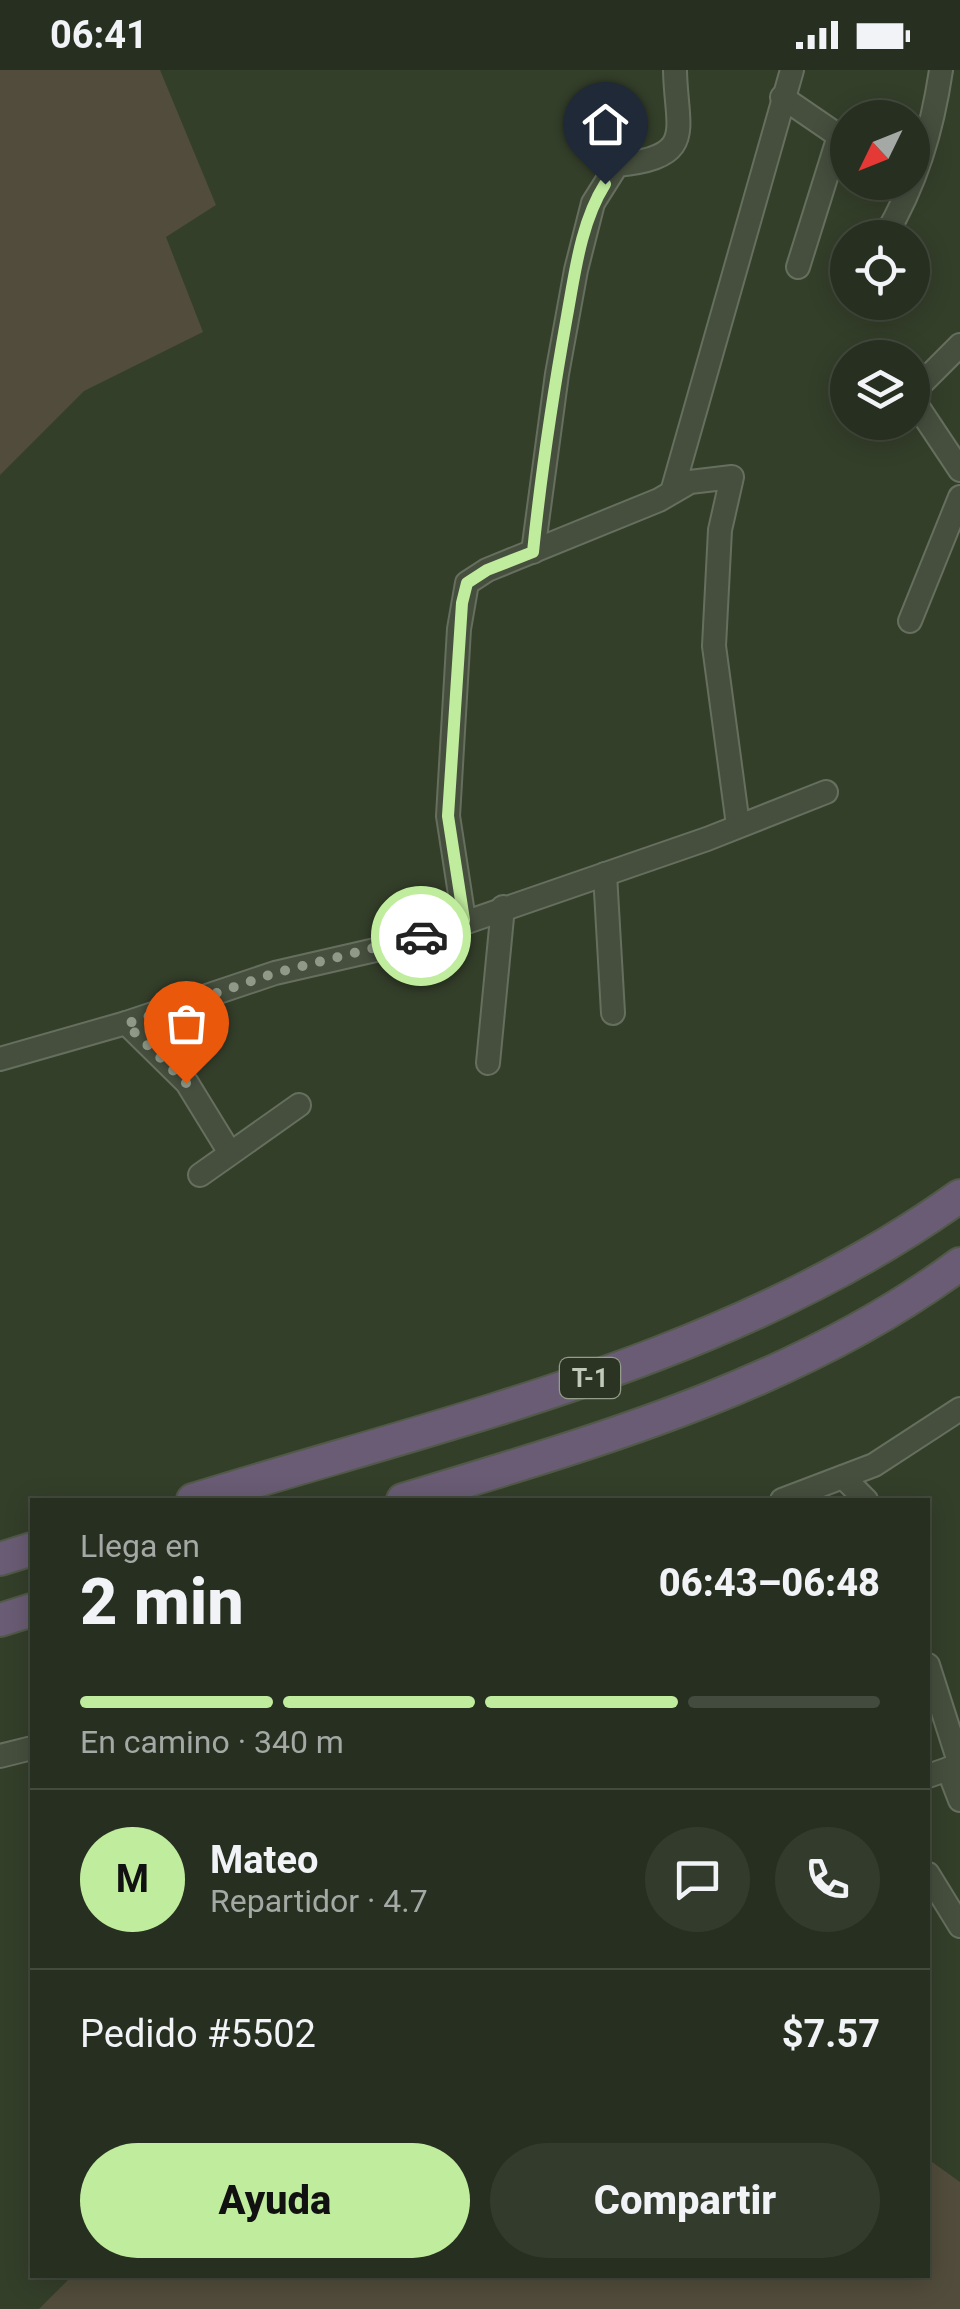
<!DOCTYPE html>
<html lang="es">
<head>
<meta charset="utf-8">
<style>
	:root { --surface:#272f20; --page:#333b2d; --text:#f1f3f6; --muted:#a4a9a5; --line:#434a3e; --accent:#c0ec9d }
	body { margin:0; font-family:Roboto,sans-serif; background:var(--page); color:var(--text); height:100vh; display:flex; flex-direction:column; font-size:38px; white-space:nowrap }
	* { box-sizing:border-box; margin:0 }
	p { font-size:32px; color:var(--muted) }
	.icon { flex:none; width:55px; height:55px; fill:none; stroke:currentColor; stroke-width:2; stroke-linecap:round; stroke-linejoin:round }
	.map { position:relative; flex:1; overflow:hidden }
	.details { position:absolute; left:30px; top:1428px; width:900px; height:780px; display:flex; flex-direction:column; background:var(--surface); border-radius:0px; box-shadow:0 5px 25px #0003,0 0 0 2px var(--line) }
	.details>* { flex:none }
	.needle { width:65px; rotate:227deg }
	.fabs { position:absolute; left:830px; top:30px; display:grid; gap:20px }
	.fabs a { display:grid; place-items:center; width:100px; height:100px; border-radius:50%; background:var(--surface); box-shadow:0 5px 25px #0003,0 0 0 2px var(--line); font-size:50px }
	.pin { position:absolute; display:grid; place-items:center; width:85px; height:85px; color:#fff; margin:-102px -42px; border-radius:50% 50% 50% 0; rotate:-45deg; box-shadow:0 0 10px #0007 }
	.pin .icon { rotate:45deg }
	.courier { position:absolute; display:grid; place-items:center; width:100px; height:100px; margin:-50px; border:8px solid #c0ec9d; border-radius:50%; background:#fff; color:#222; box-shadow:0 2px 12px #0007 }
	.headline em { font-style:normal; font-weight:800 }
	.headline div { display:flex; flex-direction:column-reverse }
	.headline { display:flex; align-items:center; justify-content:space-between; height:170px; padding:0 50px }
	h1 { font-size:65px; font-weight:800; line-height:75px }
	.bar { display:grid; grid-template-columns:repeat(4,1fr); gap:15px 10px; align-content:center; height:120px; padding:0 50px }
	.bar i { height:12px; border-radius:8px; background:var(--line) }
	.bar .active { background:var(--accent) }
	.bar p { grid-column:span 4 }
	.line { display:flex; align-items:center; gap:25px; padding:0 50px; border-top:2px solid var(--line) }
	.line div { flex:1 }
	.round { display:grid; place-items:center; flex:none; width:105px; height:105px; border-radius:52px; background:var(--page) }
	.cta { display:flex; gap:20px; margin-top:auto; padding:20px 50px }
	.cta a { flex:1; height:115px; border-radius:60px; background:var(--accent); color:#111; font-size:40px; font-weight:800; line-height:115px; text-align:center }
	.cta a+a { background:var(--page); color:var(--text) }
	.status { display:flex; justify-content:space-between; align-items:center; height:70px; padding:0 50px; background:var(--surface); direction:ltr }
	.status svg { height:28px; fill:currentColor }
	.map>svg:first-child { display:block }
	.green { fill:#514c3b }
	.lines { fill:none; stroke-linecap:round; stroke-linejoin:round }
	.minor-casing { stroke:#666f5e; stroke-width:26 }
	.highway-casing { stroke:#515948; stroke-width:36 }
	.minor { stroke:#464f3e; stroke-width:22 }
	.highway { stroke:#695c74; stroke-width:32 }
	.done { stroke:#909988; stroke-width:10; stroke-dasharray:0 18 }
	.route { stroke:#c0ec9d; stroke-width:12 }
	.labels { text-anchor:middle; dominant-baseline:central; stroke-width:10; stroke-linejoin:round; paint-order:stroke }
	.shield { fill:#2b3422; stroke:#949c8c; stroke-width:2.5 }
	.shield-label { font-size:25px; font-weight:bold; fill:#c1c9ba }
</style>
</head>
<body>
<div class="status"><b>06:41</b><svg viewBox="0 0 49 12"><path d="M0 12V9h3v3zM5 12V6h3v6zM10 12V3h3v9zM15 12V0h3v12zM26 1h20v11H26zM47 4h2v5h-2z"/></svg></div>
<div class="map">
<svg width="960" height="2239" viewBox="0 0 960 2239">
	<rect width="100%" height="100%" fill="#343f2a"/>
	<!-- green -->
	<g class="green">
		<polygon points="0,0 160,0 216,135 166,167 203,262 84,321 0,405"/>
		<polygon points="928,2089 960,2112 960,2239 39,2239 73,2205 928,2205"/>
	</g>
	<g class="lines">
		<defs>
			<g id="minor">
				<polyline points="782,27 839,66 798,197"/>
				<path d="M884,168C916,114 932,61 941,0"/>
				<polyline points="912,323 960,275"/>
				<polyline points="912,328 960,400"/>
				<polyline points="672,422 792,0"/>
				<path d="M533,482L557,304L576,200L593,133L617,95C698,87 676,60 675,0"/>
				<polyline points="910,551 960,427"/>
				<polyline points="605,804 613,943"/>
				<polyline points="464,850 448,746 459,559 467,513 487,500 659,430 690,412 732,407 720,460 714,576 738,755"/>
				<polyline points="126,953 187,1013 230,1083"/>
				<polyline points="0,989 126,953 275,903 406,873 707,769 826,722"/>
				<polyline points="488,993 503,837"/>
				<polyline points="200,1105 299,1035"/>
				<polyline points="843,1407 866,1430"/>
				<polyline points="782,1430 874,1395 960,1339"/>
				<polyline points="928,1595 960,1695"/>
				<polyline points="0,1686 32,1678"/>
				<polyline points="948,1699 960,1730"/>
				<polyline points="928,1706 960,1695"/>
				<polyline points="928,1804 960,1856"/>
			</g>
			<g id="highway">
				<path d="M193,1430C455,1349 734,1288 960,1126"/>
				<path d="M403,1430C594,1372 797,1315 960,1194"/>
				<polyline points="0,1489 32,1479"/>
				<polyline points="0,1550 32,1540"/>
			</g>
		</defs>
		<!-- minor casing -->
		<use href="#minor" class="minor-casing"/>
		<!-- highway casing -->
		<use href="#highway" class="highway-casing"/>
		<!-- minor -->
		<use href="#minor" class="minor"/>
		<!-- highway -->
		<use href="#highway" class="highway"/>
	</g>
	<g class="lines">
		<!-- done -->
		<polyline class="done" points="186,1013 126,954 275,903 421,866"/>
		<!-- route -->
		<path class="route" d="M421,866L464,850L448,746L462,533L467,513L487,500L533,482C541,403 553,324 567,246C575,202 581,152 605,114"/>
	</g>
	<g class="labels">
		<!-- shield labels -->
		<rect class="shield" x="560" y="1288" width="60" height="40" rx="8"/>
		<g class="shield-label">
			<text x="590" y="1308">T-1</text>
		</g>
	</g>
</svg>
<div class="fabs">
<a><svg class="needle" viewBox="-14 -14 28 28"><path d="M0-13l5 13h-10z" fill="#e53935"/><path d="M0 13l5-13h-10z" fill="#a4a9a5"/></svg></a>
<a><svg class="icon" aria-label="locate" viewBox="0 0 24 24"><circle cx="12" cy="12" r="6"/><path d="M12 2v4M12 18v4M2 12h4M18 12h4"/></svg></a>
<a><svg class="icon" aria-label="layers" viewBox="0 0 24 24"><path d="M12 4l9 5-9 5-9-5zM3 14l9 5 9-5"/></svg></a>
</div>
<div class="pin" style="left:186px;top:1013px;background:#ea580c"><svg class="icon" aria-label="bag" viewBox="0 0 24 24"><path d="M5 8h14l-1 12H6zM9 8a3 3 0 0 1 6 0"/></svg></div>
<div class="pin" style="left:605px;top:114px;background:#1f2937"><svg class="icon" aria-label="home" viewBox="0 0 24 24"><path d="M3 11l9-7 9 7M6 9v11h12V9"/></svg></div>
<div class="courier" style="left:421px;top:866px"><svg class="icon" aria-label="car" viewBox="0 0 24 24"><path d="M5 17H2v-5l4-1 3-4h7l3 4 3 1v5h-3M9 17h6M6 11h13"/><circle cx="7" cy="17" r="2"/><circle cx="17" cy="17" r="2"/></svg></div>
<section class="details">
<div class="headline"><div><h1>2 min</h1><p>Llega en</p></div><em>06:43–06:48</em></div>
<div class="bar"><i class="active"></i><i class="active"></i><i class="active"></i><i></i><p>En camino · 340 m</p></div>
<div class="line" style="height:180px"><b class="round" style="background:var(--accent);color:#111">M</b><div><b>Mateo</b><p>Repartidor · 4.7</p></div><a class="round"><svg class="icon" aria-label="chat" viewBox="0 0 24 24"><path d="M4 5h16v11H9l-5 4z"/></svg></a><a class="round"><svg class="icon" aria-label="phone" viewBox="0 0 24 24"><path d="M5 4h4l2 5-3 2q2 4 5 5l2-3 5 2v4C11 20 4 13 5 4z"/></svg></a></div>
<div class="line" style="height:130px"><div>Pedido #5502</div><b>$7.57</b></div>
<div class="cta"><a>Ayuda</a><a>Compartir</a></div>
</section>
</div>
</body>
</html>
